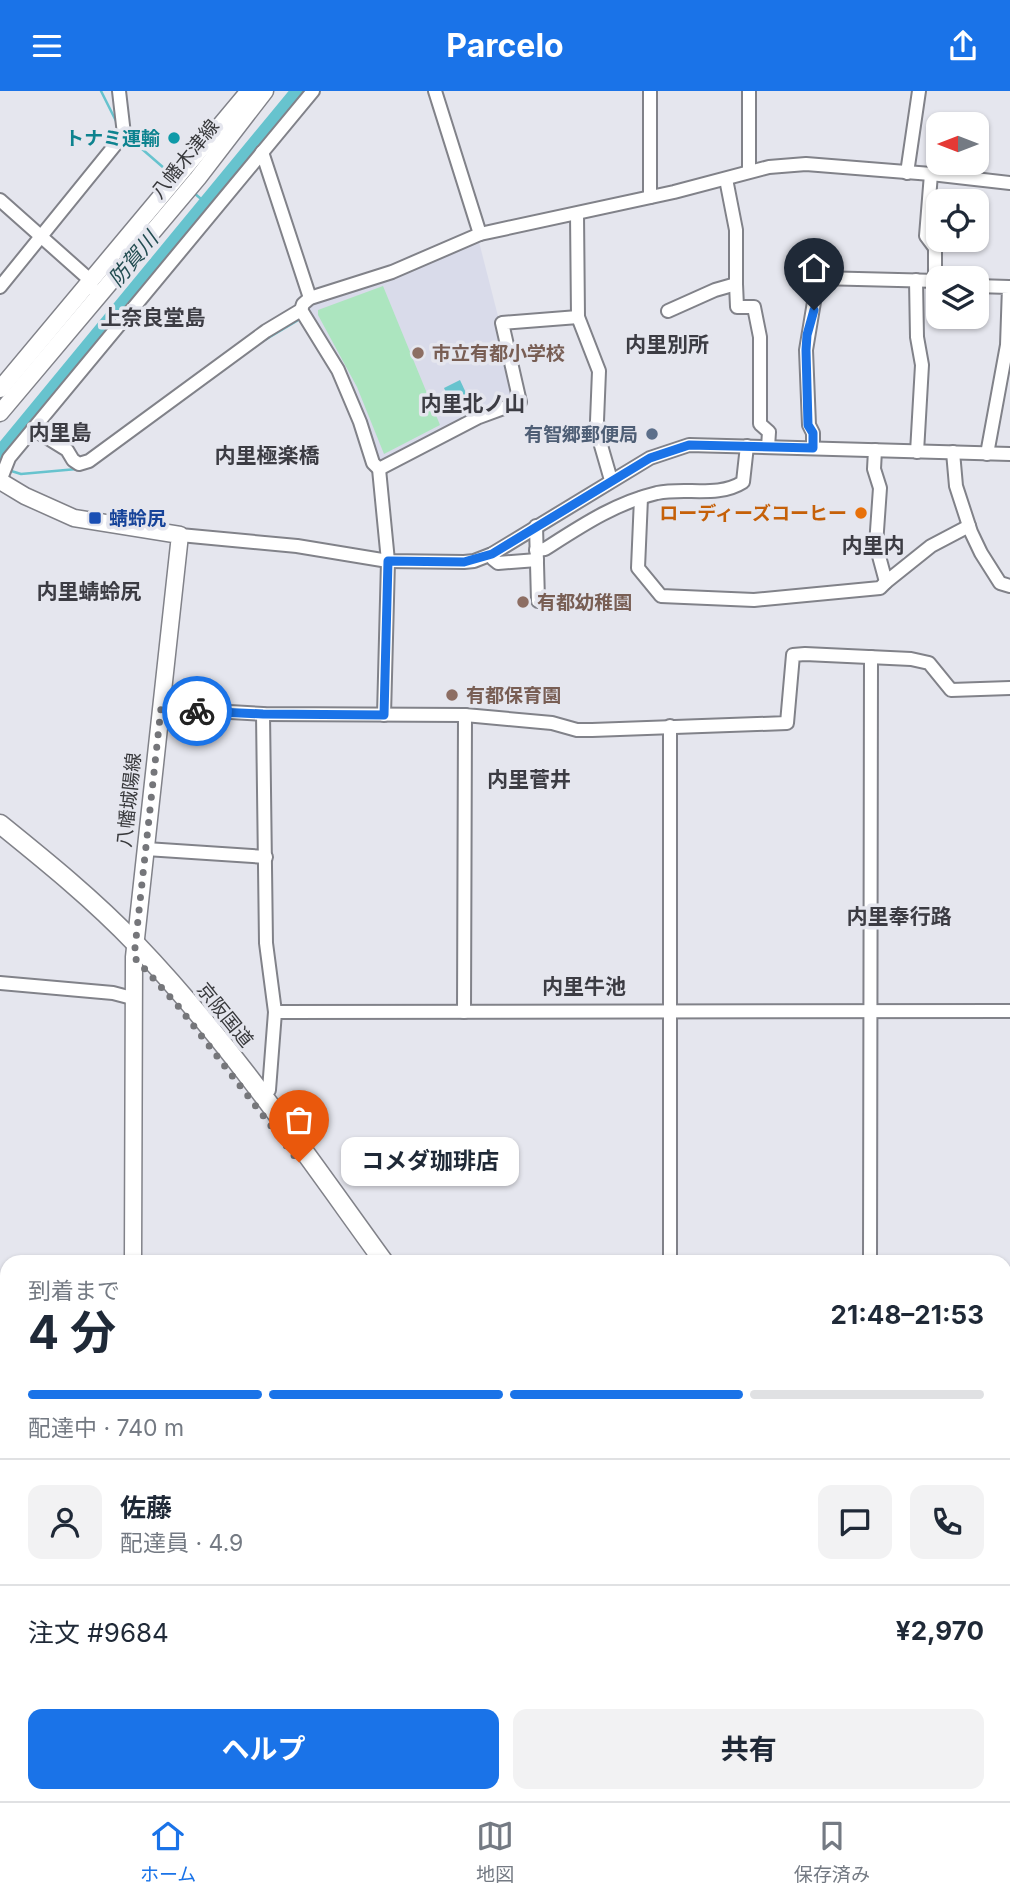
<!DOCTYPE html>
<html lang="ja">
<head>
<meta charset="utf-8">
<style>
	:root { --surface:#fff; --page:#f2f2f3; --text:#1f2937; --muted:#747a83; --line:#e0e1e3; --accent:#1a73e8 }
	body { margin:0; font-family:Inter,"Noto Sans JP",sans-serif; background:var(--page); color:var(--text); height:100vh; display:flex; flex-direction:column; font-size:26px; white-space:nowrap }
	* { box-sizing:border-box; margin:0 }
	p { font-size:23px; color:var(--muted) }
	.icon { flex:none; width:38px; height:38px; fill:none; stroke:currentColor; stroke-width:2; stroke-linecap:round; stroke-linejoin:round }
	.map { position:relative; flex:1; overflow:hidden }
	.details { position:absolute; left:0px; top:1164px; width:1012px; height:548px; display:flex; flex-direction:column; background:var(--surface); border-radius:21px 21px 0 0; box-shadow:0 2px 5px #0004 }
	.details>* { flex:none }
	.needle { width:46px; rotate:270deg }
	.fabs { position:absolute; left:926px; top:21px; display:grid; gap:14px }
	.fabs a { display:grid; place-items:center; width:63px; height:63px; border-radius:14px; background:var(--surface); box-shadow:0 2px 5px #0004; font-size:35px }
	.pin { position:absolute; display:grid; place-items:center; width:60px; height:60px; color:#fff; margin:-72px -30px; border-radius:50% 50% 50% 0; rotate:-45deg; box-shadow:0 0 7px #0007 }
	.pin .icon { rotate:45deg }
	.courier { position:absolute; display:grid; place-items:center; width:70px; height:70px; margin:-35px; border:5px solid #1a73e8; border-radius:50%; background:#fff; color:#222; box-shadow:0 2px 9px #0007 }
	.bubble { position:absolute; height:49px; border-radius:14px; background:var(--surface); box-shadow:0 2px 5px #0004; font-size:23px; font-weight:700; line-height:49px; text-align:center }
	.overview em { font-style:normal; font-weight:700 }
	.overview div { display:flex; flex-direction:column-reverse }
	.overview { display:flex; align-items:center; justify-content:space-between; height:119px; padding:0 28px }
	h1 { font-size:46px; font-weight:700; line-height:52px }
	.bar { display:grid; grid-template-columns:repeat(4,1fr); gap:10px 7px; align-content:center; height:84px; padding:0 28px }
	.bar i { height:9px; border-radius:5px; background:var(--line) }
	.bar .selected { background:var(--accent) }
	.bar p { grid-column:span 4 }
	.line { display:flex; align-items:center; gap:18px; padding:0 28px; border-top:2px solid var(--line) }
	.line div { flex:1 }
	.round { display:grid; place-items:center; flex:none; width:74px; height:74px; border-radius:14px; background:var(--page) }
	.action { display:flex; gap:14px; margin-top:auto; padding:14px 28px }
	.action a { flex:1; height:80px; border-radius:14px; background:var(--accent); color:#fff; font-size:28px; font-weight:700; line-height:80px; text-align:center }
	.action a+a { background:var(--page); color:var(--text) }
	header { display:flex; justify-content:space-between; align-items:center; height:91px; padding:0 28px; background:var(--accent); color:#fff; font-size:32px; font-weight:700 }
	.tabs { display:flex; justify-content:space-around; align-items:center; height:98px; border-top:2px solid var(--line); background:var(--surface); font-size:19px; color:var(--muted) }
	.tabs a { display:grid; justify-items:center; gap:4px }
	.tabs .selected { color:var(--accent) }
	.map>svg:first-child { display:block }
	.built { fill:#d9dbea }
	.green { fill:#ace5bf }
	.water { fill:#67c3ce }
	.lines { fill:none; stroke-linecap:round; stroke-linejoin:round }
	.stream { stroke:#67c3ce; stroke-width:2.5 }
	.river { stroke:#67c3ce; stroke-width:16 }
	.minor-casing { stroke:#818289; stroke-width:16 }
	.major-casing { stroke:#818289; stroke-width:19 }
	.highway-casing { stroke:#818289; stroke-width:21 }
	.minor { stroke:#fff; stroke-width:12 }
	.major { stroke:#fff; stroke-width:16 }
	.highway { stroke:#fff; stroke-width:18 }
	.done { stroke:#75767a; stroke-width:7; stroke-dasharray:0 12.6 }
	.route { stroke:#1a73e8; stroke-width:9 }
	.culture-dot { fill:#0f9aa8; stroke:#e5e6ee; stroke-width:2.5 }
	.education-dot { fill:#8d6e63; stroke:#e5e6ee; stroke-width:2.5 }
	.service-dot { fill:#5c6f8a; stroke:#e5e6ee; stroke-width:2.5 }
	.food-dot { fill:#e8710a; stroke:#e5e6ee; stroke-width:2.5 }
	.transit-dot { fill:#1a4fb4; stroke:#e5e6ee; stroke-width:2.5 }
	.labels { text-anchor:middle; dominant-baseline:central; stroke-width:7; stroke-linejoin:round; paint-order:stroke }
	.culture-label { font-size:19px; font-weight:bold; fill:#0d838f; stroke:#e5e6ee; text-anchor:end }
	.street-label { font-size:19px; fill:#38393c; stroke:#e5e6ee }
	.education-label { font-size:19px; font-weight:bold; fill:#785e54; stroke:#e5e6ee; text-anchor:start }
	.service-label { font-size:19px; font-weight:bold; fill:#4e5e75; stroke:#e5e6ee; text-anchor:end }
	.food-label { font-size:19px; font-weight:bold; fill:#c56008; stroke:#e5e6ee; text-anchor:end }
	.transit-label { font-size:19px; font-weight:bold; fill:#164399; stroke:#e5e6ee; text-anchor:start }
	.water-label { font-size:21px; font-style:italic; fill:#224c51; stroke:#e5e6ee }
	.neighbourhood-label { font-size:21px; font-weight:bold; fill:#3c3c43; stroke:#e5e6ee }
</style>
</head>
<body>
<header><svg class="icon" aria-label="menu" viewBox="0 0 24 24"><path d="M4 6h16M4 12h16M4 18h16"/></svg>Parcelo<svg class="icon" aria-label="share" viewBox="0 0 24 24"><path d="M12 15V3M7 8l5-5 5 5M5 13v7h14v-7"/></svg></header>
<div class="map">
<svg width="1010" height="1710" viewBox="0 0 1010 1710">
	<rect width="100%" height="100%" fill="#e5e6ee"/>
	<!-- built -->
	<polygon class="built" points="478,147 499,229 515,309 386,371 377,371 310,226 310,215 313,211"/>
	<!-- green -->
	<g class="green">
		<polygon points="383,195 440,334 384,363 357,296 318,224 318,219"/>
		<rect x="12" y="1705" width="122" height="5"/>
	</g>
	<!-- water -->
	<polygon class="water" points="460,289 473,317 457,325 444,297"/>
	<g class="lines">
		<!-- stream -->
		<g class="stream">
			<polyline points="101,0 118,34"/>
			<polyline points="127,45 172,84"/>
			<polyline points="194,102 207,113"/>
			<polyline points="258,253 300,228"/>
			<polyline points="8,379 21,383 77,378"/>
		</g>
		<!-- river -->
		<polyline class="river" points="0,363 299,0"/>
		<defs>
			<g id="minor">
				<polyline points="435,0 480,143"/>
				<polyline points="650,0 650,106"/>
				<polyline points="749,0 749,80"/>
				<polyline points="262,61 310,207"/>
				<polyline points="907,82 919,0"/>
				<polyline points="931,83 926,145 935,157 935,189"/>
				<polyline points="0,109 90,189 92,197"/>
				<polyline points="577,123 578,226 599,280 597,330 600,351 611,389"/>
				<polyline points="916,189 917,246 922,274 917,361"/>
				<polyline points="736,193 737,216 754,216 760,246 760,333 769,341 768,356"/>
				<polyline points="976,195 1009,196 1007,254 987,363"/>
				<polyline points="0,196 124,43 119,0"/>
				<polyline points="301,219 338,279 360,331 373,372 379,378 388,470 384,624"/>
				<polyline points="668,220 715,199 736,193 736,139 726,88"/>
				<polyline points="33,338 67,359 73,369 79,373 89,370 266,240 301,219 303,213 310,207 392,181 480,143 674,101 769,76 806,73 931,83 1010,92"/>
				<polyline points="813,357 813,342 809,334 806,259 818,187 938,190"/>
				<polyline points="875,359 874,378 880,397 876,454 886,491 931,455 969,435"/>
				<polyline points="953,361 956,395 971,441 981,462 1000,492 1010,495"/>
				<polyline points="379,378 479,326 520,311 502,232 578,226"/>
				<polyline points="0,390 9,367 313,0"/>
				<polyline points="641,407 638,477 661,505 754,509 880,497 886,491"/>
				<polyline points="536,435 538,510"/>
				<polyline points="180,444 297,455 388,470 464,471 474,470 492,463 650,367 689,354 1010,363"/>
				<path d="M536,459L545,458C581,435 615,412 657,402C686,396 718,407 743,391L747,355"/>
				<polyline points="492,463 493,468 498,472 537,469"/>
				<polyline points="161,617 263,623 465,624 552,632 577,639 592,639 787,632 793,564 805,563 911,568 929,572 951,599 1010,597"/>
				<polyline points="670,635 670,1171"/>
				<polyline points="146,758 266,766"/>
				<polyline points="0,892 113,902 132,907"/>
				<polyline points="275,921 1010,920"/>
				<polyline points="464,921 465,624"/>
				<polyline points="263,1005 269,999 275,921 266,852 263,623"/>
				<polyline points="870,1171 871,566"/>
				<polyline points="0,1388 2,1309"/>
				<polyline points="0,1411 3,1425 7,1654"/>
				<polyline points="9,1704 9,1710"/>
				<polyline points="349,1704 349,1710"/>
				<polyline points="452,1710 453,1704"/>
			</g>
			<g id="major">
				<polyline points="0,298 249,0"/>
				<polyline points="0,322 198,87 265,0"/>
				<polyline points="0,390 25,405 74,427 180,444 134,866 133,1171"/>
				<polyline points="1004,1332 1010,1332"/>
				<polyline points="140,1710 140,1704"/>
			</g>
			<g id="highway">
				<path d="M0,733C47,771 94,809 136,853C229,950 305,1062 384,1171"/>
				<polyline points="780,1704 784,1710"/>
			</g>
		</defs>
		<!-- minor casing -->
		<use href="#minor" class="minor-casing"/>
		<!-- major casing -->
		<use href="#major" class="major-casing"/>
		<!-- highway casing -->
		<use href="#highway" class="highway-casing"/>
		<!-- minor -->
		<use href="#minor" class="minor"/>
		<!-- major -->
		<use href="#major" class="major"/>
		<!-- highway -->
		<use href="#highway" class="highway"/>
	</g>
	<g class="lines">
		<!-- done -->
		<polyline class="done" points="197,620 161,617 134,866 179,916 299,1071"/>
		<!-- route -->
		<polyline class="route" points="197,620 263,623 384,624 388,470 464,471 492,463 650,367 689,354 813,357 813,342 808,334 806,259 807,244 814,219"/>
	</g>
	<!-- markers -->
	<circle class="culture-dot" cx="174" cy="47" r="7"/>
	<g class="education-dot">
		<circle cx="418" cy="262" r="7"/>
		<circle cx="523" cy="511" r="7"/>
		<circle cx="452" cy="604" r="7"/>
	</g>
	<circle class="service-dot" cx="652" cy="343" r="7"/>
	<circle class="food-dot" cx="861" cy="422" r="7"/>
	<rect class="transit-dot" x="88" y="420" width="14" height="14" rx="3.5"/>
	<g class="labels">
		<!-- culture labels -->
		<g class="culture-label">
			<text x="160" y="47">トナミ運輸</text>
		</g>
		<!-- street labels -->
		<g class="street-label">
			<text transform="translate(185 68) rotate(-51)">八幡木津線</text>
			<text transform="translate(129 709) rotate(-84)">八幡城陽線</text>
			<text transform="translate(225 924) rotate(51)">京阪国道</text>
		</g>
		<!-- education labels -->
		<g class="education-label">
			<text x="432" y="262">市立有都小学校</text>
			<text x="537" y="511">有都幼稚園</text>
			<text x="466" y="604">有都保育園</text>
		</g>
		<!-- service labels -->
		<g class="service-label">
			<text x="638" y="343">有智郷郵便局</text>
		</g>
		<!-- food labels -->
		<g class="food-label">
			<text x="847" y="422">ローディーズコーヒー</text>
		</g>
		<!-- transit labels -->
		<g class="transit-label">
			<text x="109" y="427">蜻蛉尻</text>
		</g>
		<!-- water labels -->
		<g class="water-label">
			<text transform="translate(133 168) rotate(-50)">防賀川</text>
		</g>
		<!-- neighbourhood labels -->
		<g class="neighbourhood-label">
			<text x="153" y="226">上奈良堂島</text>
			<text x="667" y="253">内里別所</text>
			<text x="473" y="312">内里北ノ山</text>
			<text x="60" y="341">内里島</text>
			<text x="267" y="364">内里極楽橋</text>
			<text x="873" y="454">内里内</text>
			<text x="89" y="500">内里蜻蛉尻</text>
			<text x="529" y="688">内里菅井</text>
			<text x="899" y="825">内里奉行路</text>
			<text x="584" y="895">内里牛池</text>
		</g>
	</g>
</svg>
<div class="fabs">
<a><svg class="needle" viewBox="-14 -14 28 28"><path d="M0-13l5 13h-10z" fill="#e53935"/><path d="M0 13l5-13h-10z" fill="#747a83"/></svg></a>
<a><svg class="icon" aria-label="locate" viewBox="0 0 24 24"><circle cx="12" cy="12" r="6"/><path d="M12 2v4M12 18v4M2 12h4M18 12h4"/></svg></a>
<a><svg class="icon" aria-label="layers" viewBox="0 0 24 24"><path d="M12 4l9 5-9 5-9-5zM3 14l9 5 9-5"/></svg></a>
</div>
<div class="pin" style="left:299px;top:1071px;background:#ea580c"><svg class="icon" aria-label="bag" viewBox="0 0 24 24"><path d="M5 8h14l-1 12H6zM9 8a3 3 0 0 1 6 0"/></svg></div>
<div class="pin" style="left:814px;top:219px;background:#1f2937"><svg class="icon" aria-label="home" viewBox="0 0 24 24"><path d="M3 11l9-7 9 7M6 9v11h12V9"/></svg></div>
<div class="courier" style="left:197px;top:620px"><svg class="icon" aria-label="bike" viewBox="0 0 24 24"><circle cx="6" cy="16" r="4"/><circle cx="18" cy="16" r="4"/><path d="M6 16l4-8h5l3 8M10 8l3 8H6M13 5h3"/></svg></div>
<div class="bubble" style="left:341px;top:1046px;width:178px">コメダ珈琲店</div>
<section class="details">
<div class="overview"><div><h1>4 分</h1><p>到着まで</p></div><em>21:48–21:53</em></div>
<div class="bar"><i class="selected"></i><i class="selected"></i><i class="selected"></i><i></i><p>配達中 · 740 m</p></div>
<div class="line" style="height:126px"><a class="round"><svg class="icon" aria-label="person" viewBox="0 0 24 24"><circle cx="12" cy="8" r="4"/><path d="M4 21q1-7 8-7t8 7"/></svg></a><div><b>佐藤</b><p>配達員 · 4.9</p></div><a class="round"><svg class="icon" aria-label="chat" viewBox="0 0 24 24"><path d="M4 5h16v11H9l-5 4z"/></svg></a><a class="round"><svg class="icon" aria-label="phone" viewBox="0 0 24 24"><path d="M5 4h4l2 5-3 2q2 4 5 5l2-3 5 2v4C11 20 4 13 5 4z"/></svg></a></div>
<div class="line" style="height:91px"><div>注文 #9684</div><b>¥2,970</b></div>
<div class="action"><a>ヘルプ</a><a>共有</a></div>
</section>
</div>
<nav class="tabs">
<a class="selected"><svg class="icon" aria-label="home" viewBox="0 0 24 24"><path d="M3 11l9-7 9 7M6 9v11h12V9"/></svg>ホーム</a>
<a><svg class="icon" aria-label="map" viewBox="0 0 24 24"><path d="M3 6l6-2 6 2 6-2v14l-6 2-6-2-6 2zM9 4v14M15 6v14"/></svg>地図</a>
<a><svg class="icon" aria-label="saved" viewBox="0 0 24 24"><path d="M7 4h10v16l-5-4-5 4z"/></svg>保存済み</a>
</nav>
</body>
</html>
